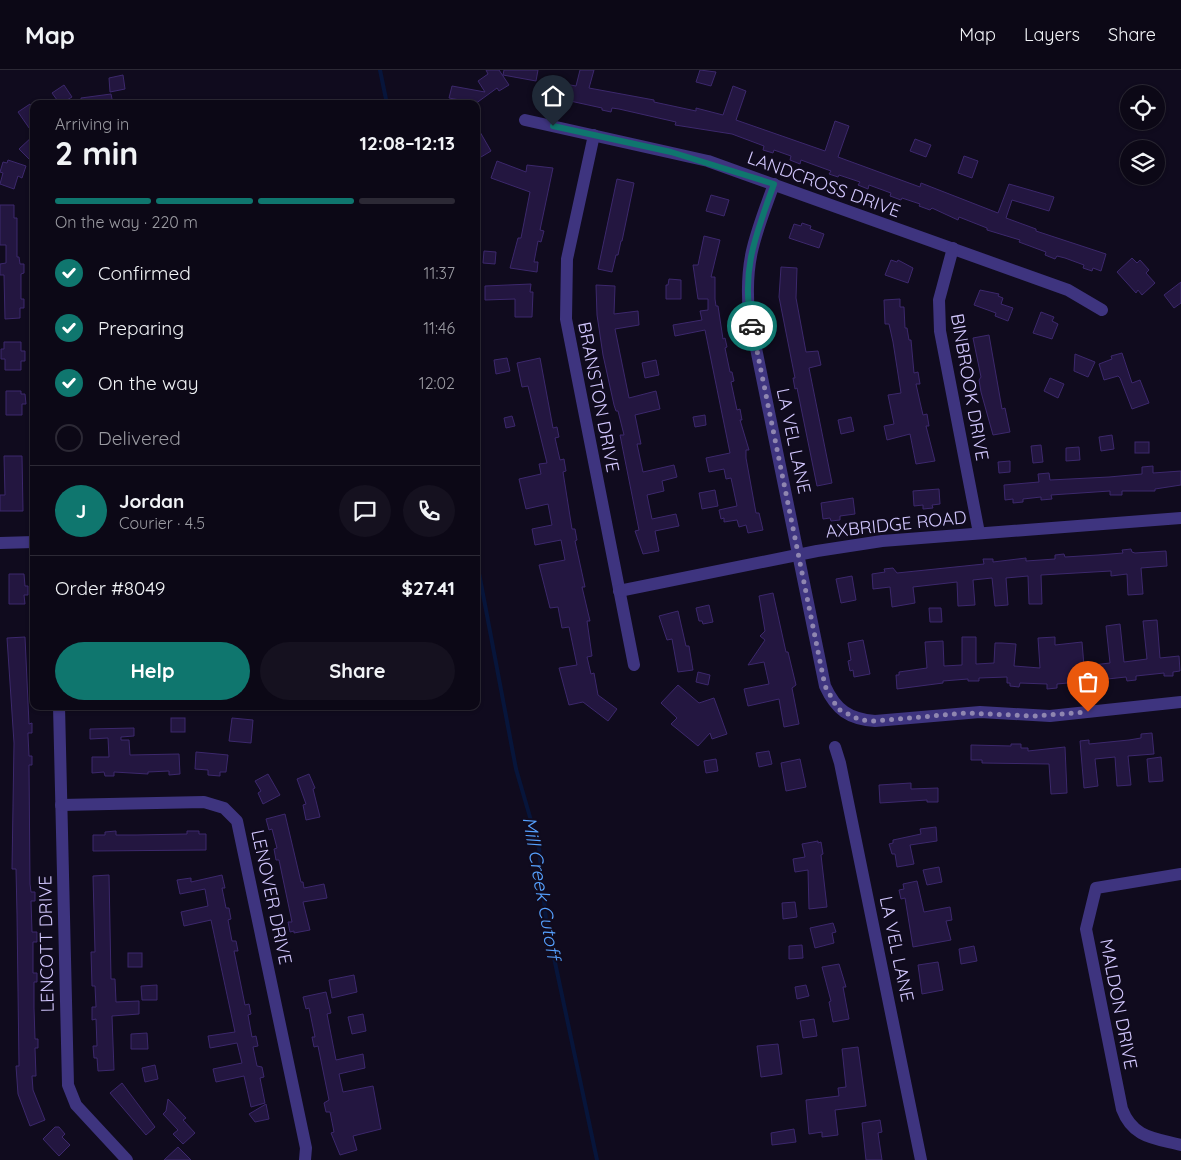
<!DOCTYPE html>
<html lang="en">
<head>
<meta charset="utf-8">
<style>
	:root { --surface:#0c0816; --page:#15111f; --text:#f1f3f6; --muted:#9a9aa1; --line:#2c2935; --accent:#0f766e }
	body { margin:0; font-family:Quicksand,sans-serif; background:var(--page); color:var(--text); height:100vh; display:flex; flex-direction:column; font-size:19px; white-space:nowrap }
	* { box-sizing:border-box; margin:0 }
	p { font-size:16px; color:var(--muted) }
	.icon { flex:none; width:28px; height:28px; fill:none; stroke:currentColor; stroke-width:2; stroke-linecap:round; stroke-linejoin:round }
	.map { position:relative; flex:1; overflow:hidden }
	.sheet { position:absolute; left:30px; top:30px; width:450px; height:610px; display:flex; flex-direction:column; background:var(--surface); border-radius:10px; box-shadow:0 1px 4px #0004,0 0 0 1px var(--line) }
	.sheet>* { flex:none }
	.controls { position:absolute; left:1120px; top:15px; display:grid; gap:10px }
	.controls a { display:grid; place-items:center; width:45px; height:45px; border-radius:50%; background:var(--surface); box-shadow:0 1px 4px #0004,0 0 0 1px var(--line); font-size:25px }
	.pin { position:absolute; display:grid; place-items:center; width:42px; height:42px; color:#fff; margin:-51px -21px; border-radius:50% 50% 50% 0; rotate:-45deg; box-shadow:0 0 5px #0007 }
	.pin .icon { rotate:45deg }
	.courier { position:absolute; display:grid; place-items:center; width:50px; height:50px; margin:-25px; border:4px solid #0f766e; border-radius:50%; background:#fff; color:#222; box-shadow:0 1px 6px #0007 }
	.headline em { font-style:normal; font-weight:700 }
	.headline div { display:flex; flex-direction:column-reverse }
	.headline { display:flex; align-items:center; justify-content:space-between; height:85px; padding:0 25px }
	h1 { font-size:32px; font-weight:700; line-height:38px }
	.bar { display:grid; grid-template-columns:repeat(4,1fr); gap:8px 5px; align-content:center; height:60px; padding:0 25px }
	.bar i { height:6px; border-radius:4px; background:var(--line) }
	.bar .selected { background:var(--accent) }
	.bar p { grid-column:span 4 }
	.line { display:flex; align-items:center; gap:12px; padding:0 25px; border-top:1px solid var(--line) }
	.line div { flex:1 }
	.round { display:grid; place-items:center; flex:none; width:52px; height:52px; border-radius:26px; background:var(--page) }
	ol { padding:0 25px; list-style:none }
	li { display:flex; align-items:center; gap:15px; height:55px }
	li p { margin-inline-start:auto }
	li .icon { padding:5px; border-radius:50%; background:var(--accent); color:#fff; stroke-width:4 }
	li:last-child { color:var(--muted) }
	li i { width:28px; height:28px; border:2px solid var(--line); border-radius:50% }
	.cta { display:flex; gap:10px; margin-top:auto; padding:10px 25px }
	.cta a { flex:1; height:58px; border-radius:30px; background:var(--accent); color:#fff; font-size:20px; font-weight:700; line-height:58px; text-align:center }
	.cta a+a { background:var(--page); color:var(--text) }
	header { display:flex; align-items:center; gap:30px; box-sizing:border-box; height:70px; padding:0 25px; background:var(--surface); border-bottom:1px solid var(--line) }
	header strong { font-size:24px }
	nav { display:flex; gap:28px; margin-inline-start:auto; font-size:18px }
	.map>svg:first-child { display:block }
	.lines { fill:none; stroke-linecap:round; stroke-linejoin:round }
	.stream { stroke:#07153b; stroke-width:4 }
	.building { fill:#231640; stroke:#3c286c }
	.minor { stroke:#3e347f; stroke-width:12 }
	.done { stroke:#8f86b0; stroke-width:5; stroke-dasharray:0 9 }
	.route { stroke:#0f766e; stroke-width:6 }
	.labels { text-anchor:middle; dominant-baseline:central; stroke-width:4; stroke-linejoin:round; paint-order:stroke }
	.street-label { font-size:18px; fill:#d3c8ff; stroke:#100b1e }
	.water-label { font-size:19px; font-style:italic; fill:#56a1ff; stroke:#100b1e }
</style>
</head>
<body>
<header>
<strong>Map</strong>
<nav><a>Map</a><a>Layers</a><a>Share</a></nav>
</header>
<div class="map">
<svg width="1181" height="1090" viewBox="0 0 1181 1090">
	<rect width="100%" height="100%" fill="#100b1e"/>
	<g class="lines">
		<!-- stream -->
		<g class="stream">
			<polyline points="380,0 387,34"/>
			<polyline points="476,487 516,699 539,778 546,850 597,1090"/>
		</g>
	</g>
	<!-- building -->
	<g class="building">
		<polygon points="486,0 499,0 509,15 499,21 497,18 475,34 459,34 460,30 449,28 452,16 485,22 478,11 488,4"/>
		<polygon points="504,0 538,0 536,11 503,5"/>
		<polygon points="580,0 594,0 589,18 654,30 654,32 696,41 696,38 723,45 733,16 746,21 736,50 825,81 835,51 849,56 838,87 920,117 921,113 998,143 1009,114 1054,127 1049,141 1012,130 1006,148 1036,159 1036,161 1106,184 1101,201 1093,198 1092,201 1083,198 1084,195 1065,188 1057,186 1055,189 1045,185 1046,182 1019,172 1020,170 987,160 987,158 959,147 958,150 932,138 930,140 919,136 920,134 902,128 901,130 890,126 891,123 869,115 868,119 858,115 860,112 839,105 838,107 829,104 831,101 801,90 800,94 790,90 791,86 774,80 773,83 763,80 764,76 732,64 675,55 676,52 619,39 612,38 611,42 602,40 602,38 561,29 565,14 576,16"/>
		<polygon points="700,0 716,2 711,16 696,12"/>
		<polygon points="123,5 125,19 110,22 109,8"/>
		<polygon points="64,15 72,27 60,34 52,23"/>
		<polygon points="111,24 113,34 81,34 81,28"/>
		<polygon points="30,34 34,41 34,65 18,42"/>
		<polygon points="476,55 491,81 476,90"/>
		<polygon points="34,65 34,94 19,79"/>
		<polygon points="915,69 931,75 926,87 910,81"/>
		<polygon points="964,86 978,91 972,108 958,103"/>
		<polygon points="8,90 26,96 22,108 18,106 14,119 0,114 3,103 0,102 3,92 7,93"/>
		<polygon points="497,91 526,102 527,95 553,98 540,160 544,161 541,172 538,171 534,192 538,192 537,202 510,198 518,168 521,168 530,122 491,108"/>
		<polygon points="617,109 634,113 622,171 621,171 618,185 616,185 612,202 598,199"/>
		<polygon points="711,125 729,130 724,146 706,141"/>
		<polygon points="0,135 14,135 14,148 17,148 17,187 19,187 20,194 24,194 24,203 21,204 21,229 24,229 24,238 20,238 20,248 5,249 4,205 0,205 0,194 6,193 6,175 0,175"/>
		<polygon points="802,153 811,156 810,159 824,164 819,178 789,168 794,154 801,156"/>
		<polygon points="704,166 720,170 711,207 715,207 715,229 716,236 718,236 723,269 725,268 727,277 725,278 730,302 732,302 734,311 731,312 737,340 740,339 742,350 740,350 749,380 746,380 746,388 756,443 759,443 763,460 748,463 746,455 739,457 737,450 724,452 724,448 721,449 719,440 737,436 731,408 726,409 724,399 709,402 706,388 730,383 705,260 675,266 673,255 702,250 700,241 708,240 708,229 698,229 693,195 698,195"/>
		<polygon points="484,181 496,182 495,194 483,193"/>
		<polygon points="1132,188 1137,193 1140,190 1149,200 1146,203 1155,213 1142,225 1138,220 1136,223 1117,202"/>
		<polygon points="891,190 897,192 898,190 913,198 908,213 885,205"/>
		<polygon points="781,197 797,198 796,228 806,282 818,281 821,295 809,298 832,413 817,416 797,318 795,319 793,308 795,308 779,227"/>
		<polygon points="669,209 681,210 681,229 666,229 666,215 668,215"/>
		<polygon points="1181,212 1181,233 1174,238 1164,225"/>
		<polygon points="531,214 530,222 533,222 532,247 515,247 515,229 485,230 485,216"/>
		<polygon points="596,215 615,216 614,244 638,241 639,255 615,259 629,328 656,321 660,339 635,345 641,374 637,374 643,402 674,395 677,407 662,411 664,421 647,425 652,449 676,444 679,456 655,461 659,481 643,484 635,461 639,460 620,365 624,365 618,341 616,341 614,335 603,285 597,245"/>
		<polygon points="980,220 999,224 998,226 1003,228 1001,234 1013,238 1008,251 995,246 996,243 974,235"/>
		<polygon points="900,229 900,237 904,237 905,258 907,258 909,270 911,270 914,303 918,302 920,314 916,314 920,332 923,345 927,344 929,356 926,356 935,391 916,394 910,364 887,370 884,356 894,354 888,325 901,323 893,272 889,254 885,254 884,230"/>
		<polygon points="1041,242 1054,247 1052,251 1058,254 1052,269 1033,263"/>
		<polygon points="989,265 1002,339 1005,338 1010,362 993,365 981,322 979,310 981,307 973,268"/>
		<polygon points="4,272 21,272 21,281 25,281 25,291 21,291 21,300 5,300 5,289 1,289 1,279 4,279"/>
		<polygon points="1122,283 1132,313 1140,310 1149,333 1132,339 1120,308 1118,306 1104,310 1099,294 1112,289 1111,286"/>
		<polygon points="1075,284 1095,292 1088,307 1074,301"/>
		<polygon points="507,288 510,301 496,304 494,290"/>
		<polygon points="540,288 553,358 557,357 559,367 555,368 560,390 564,389 566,401 563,402 572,459 575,459 577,470 575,471 585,517 582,517 590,551 587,551 592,586 587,587 591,604 594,603 598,625 617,639 608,651 583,632 569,635 559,598 577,595 569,557 562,558 558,537 550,538 539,495 565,490 561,470 535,475 532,459 552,455 548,434 526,439 519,409 541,404 539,394 547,393 528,316 522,317 517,293"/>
		<polygon points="656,290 659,305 645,308 642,293"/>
		<polygon points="1050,308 1064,314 1058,328 1044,321"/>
		<polygon points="6,321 21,321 21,324 25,324 26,334 22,334 22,345 6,345"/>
		<polygon points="705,345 706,355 695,357 693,347"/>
		<polygon points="512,346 515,356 506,358 504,348"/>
		<polygon points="851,347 854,361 841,364 838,350"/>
		<polygon points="1112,365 1114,379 1101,381 1099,367"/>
		<rect x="1135" y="372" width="14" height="11"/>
		<polygon points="1041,375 1043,392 1033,393 1031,376"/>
		<polygon points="1079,377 1080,390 1066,391 1066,378"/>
		<polygon points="4,386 22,386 23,441 0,441 0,425 5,425"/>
		<polygon points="1010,391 1010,402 999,403 998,392"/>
		<polygon points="1153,396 1153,403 1181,401 1181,415 1155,419 1155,421 1122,421 1122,425 1110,425 1110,421 1051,425 1052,429 1041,430 1041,427 1023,429 1023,432 1013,433 1013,429 1005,430 1004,415 1039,412 1038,404 1049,403 1050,410 1109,407 1142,404 1142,397"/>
		<polygon points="939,419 940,434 932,435 933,438 923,439 923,435 914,436 913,421"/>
		<polygon points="715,420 718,436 702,439 699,423"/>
		<polygon points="853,428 855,444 840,446 840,450 831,451 830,448 823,449 821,433"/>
		<polygon points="1131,479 1132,482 1135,483 1166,481 1167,496 1141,498 1143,524 1128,525 1127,504 1111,506 1111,501 1041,505 1042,534 1029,534 1028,506 1006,508 1008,535 995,536 992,508 973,510 975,535 958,536 957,512 913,517 915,533 892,537 890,517 873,519 872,504 885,502 884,499 893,498 897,503 984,494 983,489 993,489 993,492 1026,488 1026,491 1055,489 1055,485 1064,484 1065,487 1098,485 1123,483 1122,480"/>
		<polygon points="9,504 24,504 25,516 28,516 28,525 24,525 25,534 9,534"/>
		<polygon points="852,506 856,530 841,533 836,509"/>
		<polygon points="773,523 786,582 788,582 796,615 792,618 799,654 784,657 779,629 748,636 744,619 769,614 764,592 748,595 765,570 760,566 765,561 759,526"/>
		<polygon points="709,535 713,552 703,554 702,551 699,551 696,538"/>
		<polygon points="929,538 941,538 942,552 930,552"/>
		<polygon points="678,541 686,576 689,576 693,600 678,602 672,569 667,570 659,546"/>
		<polygon points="1157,550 1160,588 1179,586 1180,601 1173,602 1173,606 1164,606 1164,603 1136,606 1136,610 1127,611 1126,607 1098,610 1099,613 1090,614 1089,611 1057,614 1057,618 1047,619 1047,614 1020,613 1019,617 1010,616 1010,613 1007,613 1007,607 979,608 979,611 968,611 968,609 943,611 943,613 897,619 896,605 899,605 899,602 927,598 925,572 943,571 944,596 962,595 962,567 976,567 976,594 994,593 995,573 1002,573 1016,574 1014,596 1040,598 1038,568 1055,567 1055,575 1082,572 1084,596 1110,593 1106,556 1120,554 1124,592 1147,589 1143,551"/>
		<polygon points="25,567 29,654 32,653 32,663 28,663 28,665 29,686 32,686 32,695 29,695 30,814 31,822 35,822 35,831 31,831 32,862 37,862 37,872 33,872 33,903 37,903 37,912 34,912 34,938 35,969 38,969 38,978 35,978 36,1006 32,1006 33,1020 45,1050 30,1056 18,1024 16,996 19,996 17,844 16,799 12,799 14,673 7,568"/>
		<polygon points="863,570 870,604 854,607 853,600 850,601 848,591 851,590 848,573"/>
		<polygon points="698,602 710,605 708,615 696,612"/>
		<polygon points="678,615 699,633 714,628 727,664 712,669 710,663 698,676 671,654 677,648 661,633"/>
		<rect x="171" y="648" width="14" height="14"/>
		<polygon points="232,648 253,650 251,673 229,671"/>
		<polygon points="134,658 134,666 121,667 121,670 129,670 130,685 179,684 180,704 169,705 169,701 148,702 148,704 114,702 114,706 105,706 104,702 92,703 92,687 109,687 108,668 90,669 90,659"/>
		<polygon points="1152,663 1154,684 1128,686 1131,715 1117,716 1115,687 1095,689 1098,716 1084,718 1080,671 1089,670 1089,674 1129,670 1141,668 1141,664"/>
		<polygon points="1011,674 1021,674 1021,678 1028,678 1028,681 1065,677 1067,723 1051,724 1049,694 982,693 982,690 971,690 971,675 1011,676"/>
		<polygon points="769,681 772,694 759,697 756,683"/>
		<polygon points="196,682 228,685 226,702 220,702 220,706 208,705 208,700 195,699"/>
		<polygon points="1161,687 1163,711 1149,712 1147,689"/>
		<polygon points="716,689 718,701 706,703 704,691"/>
		<polygon points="800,689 806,717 786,721 781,693"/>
		<polygon points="268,704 280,725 263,734 258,723 261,721 255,711"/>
		<polygon points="309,704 315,718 313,719 320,747 306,750 303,735 306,734 297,709"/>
		<polygon points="911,713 911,719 938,718 938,732 927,732 927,730 880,733 879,715"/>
		<polygon points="285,744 301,812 303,812 304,818 324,814 327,828 303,832 310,860 294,863 294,861 290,862 288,852 292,852 279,790 276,790 274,779 277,778 272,759 269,760 266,749"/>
		<polygon points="936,757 937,771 910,775 914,794 897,797 895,784 892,784 889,774 893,773 893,770 921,764 920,759"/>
		<polygon points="116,761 116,765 136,765 187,764 187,761 199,761 199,764 206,764 206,780 93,781 93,765 105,765 105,762"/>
		<polygon points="818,771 818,773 821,772 823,784 821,785 827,837 809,839 808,800 795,802 793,789 805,787 802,774"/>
		<polygon points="939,797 942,812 927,815 923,800"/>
		<polygon points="109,805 111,909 115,909 116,932 139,931 139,944 112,946 114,1000 98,1001 97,988 94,988 93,976 97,976 96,949 92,950 92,937 96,937 95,916 92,916 91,882 95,882 93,806"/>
		<polygon points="222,805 225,818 222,818 226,838 229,838 231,849 228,850 232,871 236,871 238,881 234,881 245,935 249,934 251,944 248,945 252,967 256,966 258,976 253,977 257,996 262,997 264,1007 260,1008 265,1033 251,1037 244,1006 216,1012 213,999 242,993 237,973 210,978 208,966 235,962 211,850 184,856 181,842 208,836 205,819 180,824 177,810 191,808 191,812"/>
		<polygon points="917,811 924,842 950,837 952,850 946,851 951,870 913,877 905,828 901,829 899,820 904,819 903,814"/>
		<polygon points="795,832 797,847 783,849 782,833"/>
		<polygon points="833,853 836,862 832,863 834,873 815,878 810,858"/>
		<polygon points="802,875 803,888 789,889 789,876"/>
		<polygon points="974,876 977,891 961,894 959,879"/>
		<rect x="128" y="883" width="14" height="14"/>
		<polygon points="938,892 943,920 922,924 918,895"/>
		<polygon points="839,894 846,917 843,917 849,949 833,952 829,932 831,931 822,897"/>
		<polygon points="354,905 357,922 332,928 329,910"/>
		<polygon points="157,915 157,930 142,930 141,916"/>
		<polygon points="806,915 809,926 797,929 795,917"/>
		<polygon points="326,922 331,943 327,944 336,990 363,984 365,998 339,1004 343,1022 373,1016 381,1059 353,1066 357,1080 340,1085 331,1063 334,1062 330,1042 326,1042 324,1033 329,1030 318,976 314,977 312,967 315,967 309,938 306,939 303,927"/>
		<polygon points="363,944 366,961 352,964 348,947"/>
		<polygon points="814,949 817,966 803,968 800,951"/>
		<polygon points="147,963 148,979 131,979 131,964"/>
		<polygon points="778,974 782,1004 761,1007 757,976"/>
		<polygon points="858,977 866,1036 835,1040 838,1065 822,1067 822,1062 809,1064 806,1030 839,1026 838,1018 846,1017 842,979"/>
		<polygon points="155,995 158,1009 145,1012 142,998"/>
		<polygon points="122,1013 155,1057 146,1065 110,1023"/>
		<polygon points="168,1029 186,1048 183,1050 195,1063 183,1074 173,1064 178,1060 163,1044 166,1041"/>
		<polygon points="266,1034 269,1049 255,1052 249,1044"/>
		<polygon points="880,1050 882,1062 878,1063 882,1090 866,1090 862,1053"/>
		<polygon points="55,1057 59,1057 65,1064 62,1067 70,1075 59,1086 43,1069"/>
		<polygon points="794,1059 796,1072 772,1075 771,1063"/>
		<polygon points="178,1077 191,1090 164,1090"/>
	</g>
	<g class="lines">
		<!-- minor -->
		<g class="minor">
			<polyline points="525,50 708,91 1068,220 1102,240"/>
			<polyline points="594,65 567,189 566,249 634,595"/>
			<path d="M774,114C756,164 744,189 749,244L825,616C836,640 849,649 875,651L980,642L1050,646L1181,632"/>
			<polyline points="953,178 939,230 940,261 979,463"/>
			<polyline points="0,473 34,472"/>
			<polyline points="619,521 817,481 882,471 1181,448"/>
			<polyline points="59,636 68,1015 76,1035 127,1090"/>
			<polyline points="835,677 840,693 921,1090"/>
			<polyline points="61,735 204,732 224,738 237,751 306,1078 305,1090"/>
			<path d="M1181,804L1096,818L1086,859L1122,1039C1133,1068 1154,1068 1181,1075"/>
		</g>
	</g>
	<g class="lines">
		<!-- done -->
		<polyline class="done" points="752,256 825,616 838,639 860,650 875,651 966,643 1034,646 1088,642"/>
		<!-- route -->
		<path class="route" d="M553,56L671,82L774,114C756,164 740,202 752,256"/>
	</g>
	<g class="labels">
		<!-- street labels -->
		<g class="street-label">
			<text transform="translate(824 114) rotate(20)">LANDCROSS DRIVE</text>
			<text transform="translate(970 317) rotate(80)">BINBROOK DRIVE</text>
			<text transform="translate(599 327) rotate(79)">BRANSTON DRIVE</text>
			<text transform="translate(794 371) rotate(78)">LA VEL LANE</text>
			<text transform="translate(896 454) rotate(-6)">AXBRIDGE ROAD</text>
			<text transform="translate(272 827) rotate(78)">LENOVER DRIVE</text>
			<text transform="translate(46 874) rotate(-91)">LENCOTT DRIVE</text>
			<text transform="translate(897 879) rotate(78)">LA VEL LANE</text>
			<text transform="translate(1119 934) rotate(79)">MALDON DRIVE</text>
		</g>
		<!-- water labels -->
		<g class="water-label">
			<text transform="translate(542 818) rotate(80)">Mill Creek Cutoff</text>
		</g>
	</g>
</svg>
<div class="controls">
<a><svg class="icon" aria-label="locate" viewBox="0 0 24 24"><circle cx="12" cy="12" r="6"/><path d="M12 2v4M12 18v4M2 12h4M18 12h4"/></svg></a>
<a><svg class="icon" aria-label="layers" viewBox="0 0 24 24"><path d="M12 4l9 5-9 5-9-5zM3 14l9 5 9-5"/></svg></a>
</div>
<div class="pin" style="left:1088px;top:642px;background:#ea580c"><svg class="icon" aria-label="bag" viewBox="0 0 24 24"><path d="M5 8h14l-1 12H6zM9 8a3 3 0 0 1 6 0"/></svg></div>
<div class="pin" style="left:553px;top:56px;background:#1f2937"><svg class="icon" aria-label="home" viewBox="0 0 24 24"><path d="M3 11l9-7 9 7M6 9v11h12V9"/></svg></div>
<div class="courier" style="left:752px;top:256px"><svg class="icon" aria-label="car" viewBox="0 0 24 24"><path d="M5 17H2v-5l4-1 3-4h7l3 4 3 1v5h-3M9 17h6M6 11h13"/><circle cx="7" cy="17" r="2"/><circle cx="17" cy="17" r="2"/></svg></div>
<section class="sheet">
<div class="headline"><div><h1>2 min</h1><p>Arriving in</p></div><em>12:08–12:13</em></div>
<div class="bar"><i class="selected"></i><i class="selected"></i><i class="selected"></i><i></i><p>On the way · 220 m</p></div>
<ol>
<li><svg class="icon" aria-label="check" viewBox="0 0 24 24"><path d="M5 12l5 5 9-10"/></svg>Confirmed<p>11:37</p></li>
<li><svg class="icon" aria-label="check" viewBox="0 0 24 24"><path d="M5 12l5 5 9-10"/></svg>Preparing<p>11:46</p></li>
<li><svg class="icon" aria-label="check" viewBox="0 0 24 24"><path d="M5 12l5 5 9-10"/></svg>On the way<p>12:02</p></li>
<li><i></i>Delivered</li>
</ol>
<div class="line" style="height:90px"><b class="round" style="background:var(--accent);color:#fff">J</b><div><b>Jordan</b><p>Courier · 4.5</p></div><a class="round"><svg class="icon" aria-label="chat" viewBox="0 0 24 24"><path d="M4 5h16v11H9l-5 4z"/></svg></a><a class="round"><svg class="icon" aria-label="phone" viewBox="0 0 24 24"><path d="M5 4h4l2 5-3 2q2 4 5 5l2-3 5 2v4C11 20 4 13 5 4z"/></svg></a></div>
<div class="line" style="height:65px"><div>Order #8049</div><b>$27.41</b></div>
<div class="cta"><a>Help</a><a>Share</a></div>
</section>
</div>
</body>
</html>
